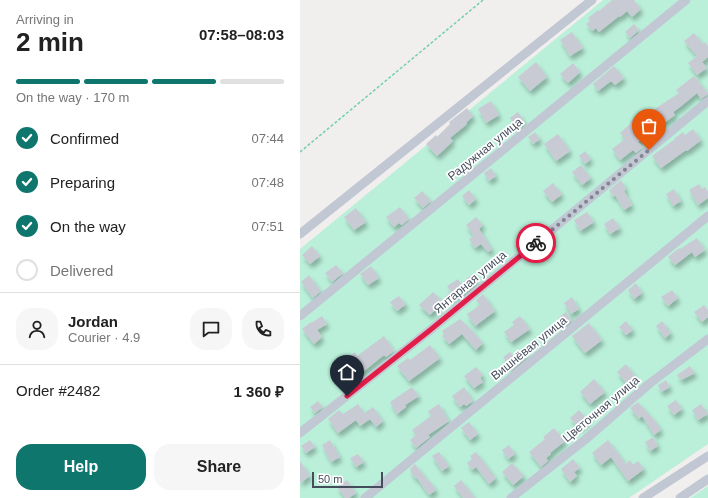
<!DOCTYPE html>
<html lang="en">
<head>
<meta charset="utf-8">
<style>
	:root { --surface:#fff; --page:#f6f6f6; --text:#222; --muted:#767676; --line:#e0e0e0; --accent:#0f766e }
	body { margin:0; font-family:Helvetica,sans-serif; background:var(--page); color:var(--text); height:100vh; display:flex; flex-direction:column; font-size:15px; white-space:nowrap }
	* { box-sizing:border-box; margin:0 }
	p { font-size:13px; color:var(--muted) }
	.icon { flex:none; width:22px; height:22px; fill:none; stroke:currentColor; stroke-width:2; stroke-linecap:round; stroke-linejoin:round }
	.map { position:relative; flex:1; overflow:hidden }
	.details { display:flex; flex-direction:column; background:var(--surface); width:300px }
	.details>* { flex:none }
	.scale { position:absolute; left:12px; bottom:10px; width:71px; box-sizing:border-box; padding-left:4px; border:2px solid #454d5c; border-top:0; font-size:11px; line-height:14px; white-space:nowrap; color:#454d5c; -webkit-text-stroke:3px #fff; paint-order:stroke }
	.pin { position:absolute; display:grid; place-items:center; width:34px; height:34px; color:#fff; margin:-41px -17px; border-radius:50% 50% 50% 0; rotate:-45deg; box-shadow:0 0 4px #0007 }
	.pin .icon { rotate:45deg }
	.courier { position:absolute; display:grid; place-items:center; width:40px; height:40px; margin:-20px; border:3px solid #e11d48; border-radius:50%; background:#fff; color:#222; box-shadow:0 1px 5px #0007 }
	.overview em { font-style:normal; font-weight:700 }
	.overview div { display:flex; flex-direction:column-reverse }
	.overview { display:flex; align-items:center; justify-content:space-between; height:68px; padding:0 16px }
	h1 { font-size:26px; font-weight:700; line-height:30px }
	.bar { display:grid; grid-template-columns:repeat(4,1fr); gap:6px 4px; align-content:center; height:48px; padding:0 16px }
	.bar i { height:5px; border-radius:3px; background:var(--line) }
	.bar .current { background:var(--accent) }
	.bar p { grid-column:span 4 }
	.line { display:flex; align-items:center; gap:10px; padding:0 16px; border-top:1px solid var(--line) }
	.line div { flex:1 }
	.round { display:grid; place-items:center; flex:none; width:42px; height:42px; border-radius:16px; background:var(--page) }
	ol { padding:0 16px; list-style:none }
	li { display:flex; align-items:center; gap:12px; height:44px }
	li p { margin-inline-start:auto }
	li .icon { padding:4px; border-radius:50%; background:var(--accent); color:#fff; stroke-width:4 }
	li:last-child { color:var(--muted) }
	li i { width:22px; height:22px; border:2px solid var(--line); border-radius:50% }
	.action { display:flex; gap:8px; margin-top:auto; padding:8px 16px }
	.action a { flex:1; height:46px; border-radius:16px; background:var(--accent); color:#fff; font-size:16px; font-weight:700; line-height:46px; text-align:center }
	.action a+a { background:var(--page); color:var(--text) }
	main { display:flex; flex:1; min-height:0 }
	.map>svg:first-child { display:block }
	.green { fill:#baf0da }
	.building { fill:#c9cbd4; filter:url(#shadow) }
	.lines { fill:none; stroke-linecap:round; stroke-linejoin:round }
	.path { stroke:#71cfb4; stroke-width:1.5; stroke-dasharray:3 2; stroke-linecap:butt }
	.minor { stroke:#c1c7d3; stroke-width:9 }
	.done { stroke:#81858f; stroke-width:4; stroke-dasharray:0 7.2 }
	.route { stroke:#e11d48; stroke-width:5 }
	.labels { text-anchor:middle; dominant-baseline:central; stroke-width:3.5; stroke-linejoin:round; paint-order:stroke }
	.street-label { font-size:12px; fill:#454d5c; stroke:#fff }
</style>
</head>
<body>
<main>
<section class="details">
<div class="overview"><div><h1>2 min</h1><p>Arriving in</p></div><em>07:58–08:03</em></div>
<div class="bar"><i class="current"></i><i class="current"></i><i class="current"></i><i></i><p>On the way · 170 m</p></div>
<ol>
<li><svg class="icon" aria-label="check" viewBox="0 0 24 24"><path d="M5 12l5 5 9-10"/></svg>Confirmed<p>07:44</p></li>
<li><svg class="icon" aria-label="check" viewBox="0 0 24 24"><path d="M5 12l5 5 9-10"/></svg>Preparing<p>07:48</p></li>
<li><svg class="icon" aria-label="check" viewBox="0 0 24 24"><path d="M5 12l5 5 9-10"/></svg>On the way<p>07:51</p></li>
<li><i></i>Delivered</li>
</ol>
<div class="line" style="height:72px"><a class="round"><svg class="icon" aria-label="person" viewBox="0 0 24 24"><circle cx="12" cy="8" r="4"/><path d="M4 21q1-7 8-7t8 7"/></svg></a><div><b>Jordan</b><p>Courier · 4.9</p></div><a class="round"><svg class="icon" aria-label="chat" viewBox="0 0 24 24"><path d="M4 5h16v11H9l-5 4z"/></svg></a><a class="round"><svg class="icon" aria-label="phone" viewBox="0 0 24 24"><path d="M5 4h4l2 5-3 2q2 4 5 5l2-3 5 2v4C11 20 4 13 5 4z"/></svg></a></div>
<div class="line" style="height:52px"><div>Order #2482</div><b>1 360 ₽</b></div>
<div class="action"><a>Help</a><a>Share</a></div>
</section>
<div class="map">
<svg width="408" height="498" viewBox="0 0 408 498">
	<defs>
		<filter id="shadow"><feDropShadow dx="2.5" dy="4.5" stdDeviation="2" flood-color="#0004"/></filter>
	</defs>
	<rect width="100%" height="100%" fill="#f1eeee"/>
	<!-- green -->
	<g class="green">
		<polygon points="303,0 408,0 408,444 329,498 0,498 0,249"/>
		<polygon points="408,486 408,498 390,498"/>
	</g>
	<!-- building -->
	<g class="building">
		<polygon points="312,0 334,0 341,9 332,17 327,11 320,17 319,16 299,32 296,28 292,31 286,24 290,21 288,18 298,10 299,11"/>
		<polygon points="334,24 339,30 330,38 325,32"/>
		<polygon points="272,32 283,48 270,56 260,40"/>
		<polygon points="394,33 403,44 405,42 408,46 408,57 402,62 407,68 397,75 388,63 397,56 384,41"/>
		<polygon points="236,62 247,77 230,91 218,77"/>
		<polygon points="273,63 280,72 268,83 260,74"/>
		<polygon points="314,66 324,78 315,85 311,81 298,91 293,84"/>
		<polygon points="394,76 408,93 408,94 401,99 397,93 380,107 373,112 375,115 364,123 363,120 338,142 343,147 336,153 333,150 320,160 312,149 325,139 320,133 331,123 330,122 343,110 347,114 379,93 376,90"/>
		<polygon points="191,101 199,115 186,123 178,109"/>
		<polygon points="167,108 173,116 166,123 167,124 150,138 153,141 137,156 126,144 136,135 137,137 150,124 149,122"/>
		<polygon points="218,112 224,121 216,127 210,118"/>
		<polygon points="393,129 401,140 387,151 386,150 361,168 352,156 375,139 374,139 383,132 385,135"/>
		<polygon points="235,132 240,139 233,144 228,137"/>
		<polygon points="258,134 270,151 256,161 244,144"/>
		<polygon points="285,151 291,159 285,164 279,156"/>
		<polygon points="281,165 291,178 282,185 272,172"/>
		<polygon points="191,168 196,176 189,181 184,173"/>
		<polygon points="321,180 326,189 324,191 332,205 324,210 315,195 313,197 309,190"/>
		<polygon points="253,183 262,194 252,202 243,191"/>
		<polygon points="399,184 402,189 405,187 408,192 408,198 398,205 389,190"/>
		<polygon points="374,189 381,201 373,206 366,194"/>
		<polygon points="169,190 176,199 169,205 162,196"/>
		<polygon points="122,191 131,201 123,208 114,198"/>
		<polygon points="100,207 109,219 102,225 99,223 94,227 86,217"/>
		<polygon points="56,208 66,222 54,230 44,217"/>
		<polygon points="287,212 294,222 280,231 274,220"/>
		<polygon points="176,217 183,225 179,229 192,249 188,252 181,244 175,248 169,239 174,236 166,225"/>
		<polygon points="313,218 320,228 310,234 304,224"/>
		<polygon points="397,238 405,250 395,257 392,252 375,265 368,257 379,248 380,249"/>
		<polygon points="12,246 20,256 10,264 2,255"/>
		<polygon points="36,265 43,273 32,282 25,273"/>
		<polygon points="71,266 79,278 68,285 60,274"/>
		<polygon points="172,274 177,280 168,288 148,301 145,297 151,292 147,286 158,279 161,284"/>
		<polygon points="9,275 21,291 13,298 1,282"/>
		<polygon points="336,283 342,293 334,299 328,290"/>
		<polygon points="372,290 378,298 368,306 361,297"/>
		<polygon points="133,292 143,302 130,315 119,305"/>
		<polygon points="183,294 195,311 175,326 167,314 180,305 176,300"/>
		<polygon points="99,296 106,304 97,311 90,302"/>
		<polygon points="272,297 279,309 271,314 264,303"/>
		<polygon points="404,305 408,310 408,317 402,322 394,312"/>
		<polygon points="266,312 272,320 265,326 258,318"/>
		<polygon points="22,316 27,324 17,330 22,337 14,344 2,329 11,322 11,323"/>
		<polygon points="220,316 230,329 211,342 204,332 214,325 212,322"/>
		<polygon points="160,319 174,332 173,332 183,343 176,350 162,334 149,344 142,336 144,334 142,331"/>
		<polygon points="326,321 333,330 326,335 319,327"/>
		<polygon points="362,321 371,333 365,338 356,326"/>
		<polygon points="289,323 302,340 285,353 272,336"/>
		<polygon points="84,336 94,351 86,357 84,355 59,375 47,359 55,352 57,356"/>
		<polygon points="130,345 140,358 109,381 97,366 108,358 110,360"/>
		<polygon points="224,351 228,356 212,370 203,357 210,352 215,358"/>
		<polygon points="326,364 335,376 326,383 317,372"/>
		<polygon points="390,366 395,373 381,380 377,375"/>
		<polygon points="176,367 183,375 180,378 183,382 174,388 164,376"/>
		<polygon points="52,372 58,379 50,386 44,378"/>
		<polygon points="294,379 305,392 290,404 280,392"/>
		<polygon points="366,380 370,387 361,392 358,385"/>
		<polygon points="112,387 119,396 105,405 106,407 97,414 90,402"/>
		<polygon points="164,387 173,401 166,406 164,404 160,407 152,396"/>
		<polygon points="376,400 382,409 374,415 367,406"/>
		<polygon points="18,401 23,407 15,413 10,407"/>
		<polygon points="338,402 356,422 361,430 354,435 342,416 339,419 330,408"/>
		<polygon points="58,404 64,413 73,407 83,421 76,427 70,419 60,426 56,420 38,433 28,419 39,410 43,414"/>
		<polygon points="139,404 149,421 128,435 130,437 116,448 110,440 116,435 112,430 131,416 128,411"/>
		<polygon points="401,404 408,414 398,420 392,410"/>
		<polygon points="279,410 288,420 279,428 270,418"/>
		<polygon points="169,422 178,434 170,440 161,428"/>
		<polygon points="254,428 265,441 250,453 251,454 246,458 248,461 241,467 229,452 245,439 243,437"/>
		<polygon points="353,437 358,446 350,451 345,442"/>
		<polygon points="10,440 15,447 6,453 1,446"/>
		<polygon points="30,440 40,457 31,462 22,445"/>
		<polygon points="308,440 326,464 330,460 333,465 338,461 344,469 328,481 311,457 301,465 292,453"/>
		<polygon points="209,445 215,454 208,459 202,450"/>
		<polygon points="139,452 149,466 142,471 132,456"/>
		<polygon points="176,452 196,478 189,484 176,467 172,470 167,463 172,459 170,456"/>
		<polygon points="58,454 64,462 56,467 50,458"/>
		<polygon points="273,459 280,468 274,472 277,476 270,482 261,469"/>
		<polygon points="0,461 10,476 0,483"/>
		<polygon points="212,463 224,476 213,485 202,472"/>
		<polygon points="115,464 129,482 130,481 136,490 129,495 117,478 116,479 110,471 111,470 110,469"/>
		<polygon points="47,480 56,493 49,498 45,498 37,487"/>
		<polygon points="161,480 175,498 163,498 154,486"/>
	</g>
	<g class="lines">
		<!-- path -->
		<polyline class="path" points="0,152 183,0"/>
		<!-- minor -->
		<g class="minor">
			<polyline points="0,234 292,0"/>
			<polyline points="0,316 386,0"/>
			<polyline points="0,433 129,331 408,101"/>
			<polyline points="65,498 408,216"/>
			<polyline points="211,498 286,439 349,384 408,339"/>
			<polyline points="343,498 408,456"/>
			<polyline points="380,498 408,479"/>
		</g>
	</g>
	<g class="lines">
		<!-- done -->
		<polyline class="done" points="236,243 349,150"/>
		<!-- route -->
		<polyline class="route" points="47,396 129,331 236,243"/>
	</g>
	<g class="labels">
		<!-- street labels -->
		<g class="street-label">
			<text transform="translate(185 149) rotate(-39)">Радужная улица</text>
			<text transform="translate(170 282) rotate(-40)">Янтарная улица</text>
			<text transform="translate(229 348) rotate(-39)">Вишнёвая улица</text>
			<text transform="translate(301 409) rotate(-40)">Цветочная улица</text>
		</g>
	</g>
</svg>
<div class="scale">50 m</div>
<div class="pin" style="left:349px;top:150px;background:#ea580c"><svg class="icon" aria-label="bag" viewBox="0 0 24 24"><path d="M5 8h14l-1 12H6zM9 8a3 3 0 0 1 6 0"/></svg></div>
<div class="pin" style="left:47px;top:396px;background:#1f2937"><svg class="icon" aria-label="home" viewBox="0 0 24 24"><path d="M3 11l9-7 9 7M6 9v11h12V9"/></svg></div>
<div class="courier" style="left:236px;top:243px"><svg class="icon" aria-label="bike" viewBox="0 0 24 24"><circle cx="6" cy="16" r="4"/><circle cx="18" cy="16" r="4"/><path d="M6 16l4-8h5l3 8M10 8l3 8H6M13 5h3"/></svg></div>
</div>
</main>
</body>
</html>
